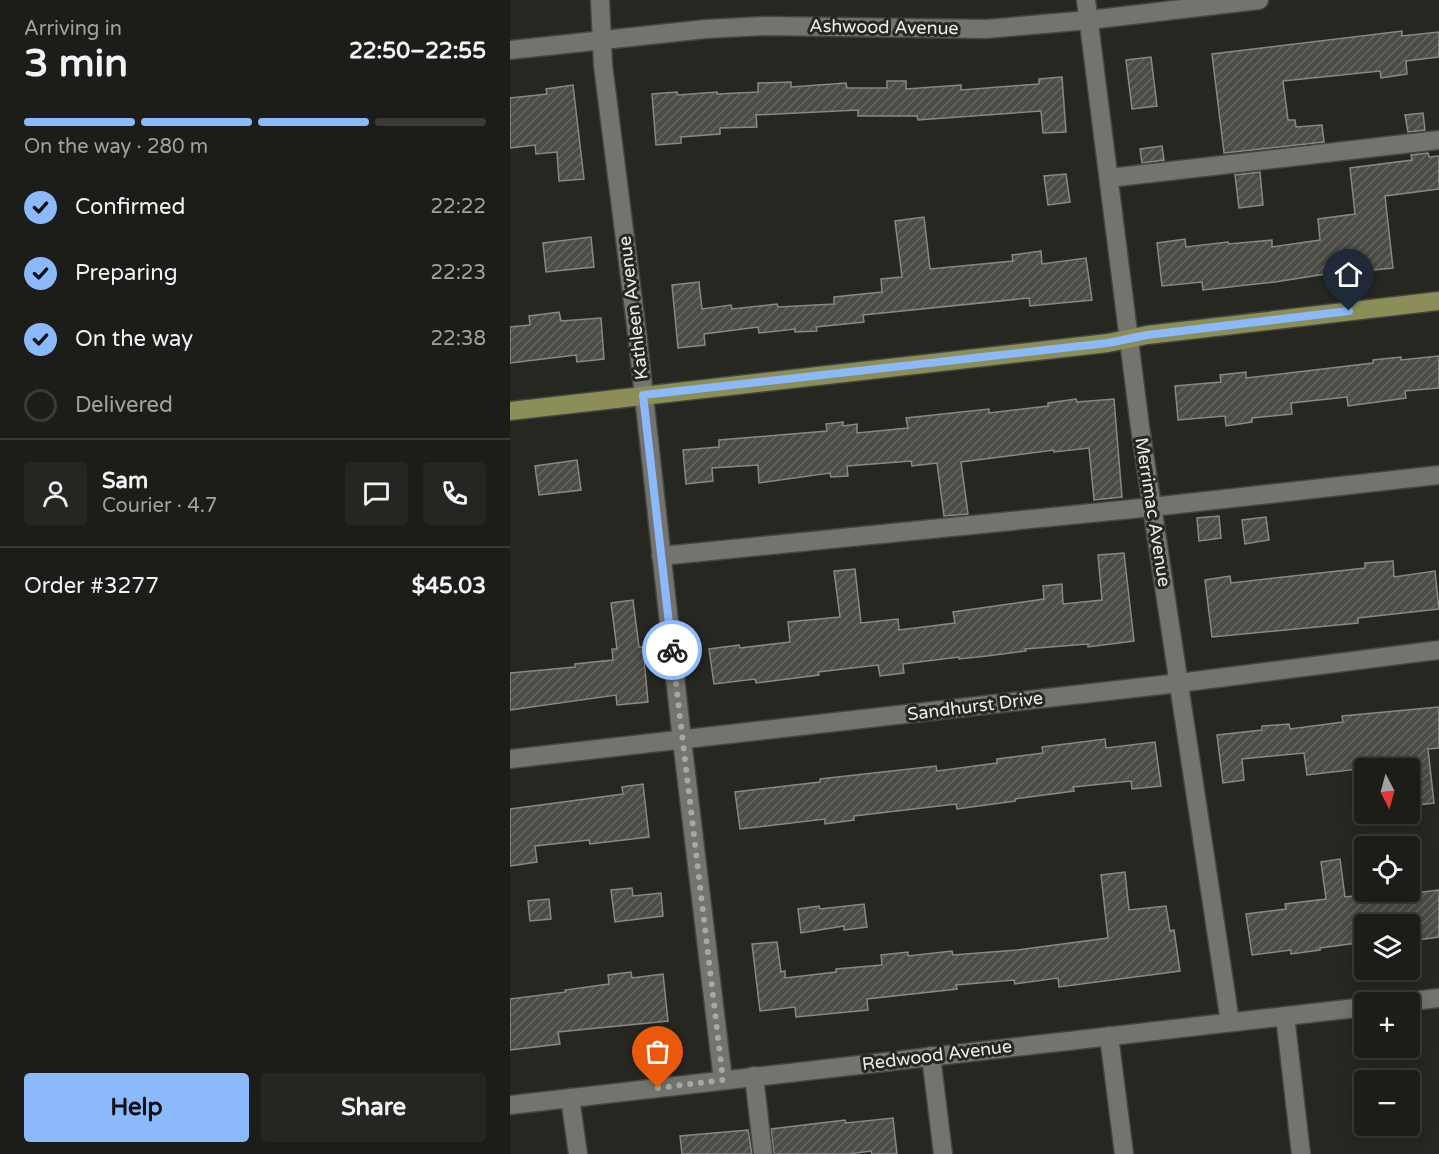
<!DOCTYPE html>
<html lang="en">
<head>
<meta charset="utf-8">
<style>
	:root { --surface:#1c1d19; --page:#252622; --text:#f1f3f6; --muted:#a0a2a2; --line:#3a3b38; --accent:#8bb9fc }
	body { margin:0; font-family:"Varela Round",sans-serif; background:var(--page); color:var(--text); height:100vh; display:flex; flex-direction:column; font-size:22px; white-space:nowrap }
	* { box-sizing:border-box; margin:0 }
	p { font-size:20px; color:var(--muted) }
	.icon { flex:none; width:33px; height:33px; fill:none; stroke:currentColor; stroke-width:2; stroke-linecap:round; stroke-linejoin:round }
	.map { position:relative; flex:1; overflow:hidden }
	.details { display:flex; flex-direction:column; background:var(--surface); width:510px }
	.details>* { flex:none }
	.needle { width:39px; rotate:174deg }
	.controls { position:absolute; left:844px; top:758px; display:grid; gap:12px }
	.controls a { display:grid; place-items:center; width:66px; height:66px; border-radius:6px; background:var(--surface); box-shadow:0 3px 15px #0003,0 0 0 2px var(--line); font-size:30px }
	.pin { position:absolute; display:grid; place-items:center; width:51px; height:51px; color:#fff; margin:-62px -26px; border-radius:50% 50% 50% 0; rotate:-45deg; box-shadow:0 0 6px #0007 }
	.pin .icon { rotate:45deg }
	.courier { position:absolute; display:grid; place-items:center; width:60px; height:60px; margin:-30px; border:4px solid #8bb9fc; border-radius:50%; background:#fff; color:#222; box-shadow:0 2px 8px #0007 }
	.summary em { font-style:normal; font-weight:700 }
	.summary div { display:flex; flex-direction:column-reverse }
	.summary { display:flex; align-items:center; justify-content:space-between; height:102px; padding:0 24px }
	h1 { font-size:39px; font-weight:700; line-height:45px }
	.bar { display:grid; grid-template-columns:repeat(4,1fr); gap:9px 6px; align-content:center; height:72px; padding:0 24px }
	.bar i { height:8px; border-radius:4px; background:var(--line) }
	.bar .active { background:var(--accent) }
	.bar p { grid-column:span 4 }
	.line { display:flex; align-items:center; gap:15px; padding:0 24px; border-top:2px solid var(--line) }
	.line div { flex:1 }
	.round { display:grid; place-items:center; flex:none; width:63px; height:63px; border-radius:6px; background:var(--page) }
	ol { padding:0 24px; list-style:none }
	li { display:flex; align-items:center; gap:18px; height:66px }
	li p { margin-inline-start:auto }
	li .icon { padding:6px; border-radius:50%; background:var(--accent); color:#111; stroke-width:4 }
	li:last-child { color:var(--muted) }
	li i { width:33px; height:33px; border:3px solid var(--line); border-radius:50% }
	.action { display:flex; gap:12px; margin-top:auto; padding:12px 24px }
	.action a { flex:1; height:69px; border-radius:6px; background:var(--accent); color:#111; font-size:24px; font-weight:700; line-height:69px; text-align:center }
	.action a+a { background:var(--page); color:var(--text) }
	main { display:flex; flex:1; min-height:0 }
	.map>svg:first-child { display:block }
	.building { fill:url(#building-hatch); stroke:#898983; stroke-width:1.5 }
	.lines { fill:none; stroke-linecap:round; stroke-linejoin:round }
	.minor-casing { stroke:#444540; stroke-width:21 }
	.major-casing { stroke:#444540; stroke-width:21 }
	.minor { stroke:#73746d; stroke-width:18 }
	.major { stroke:#8b8f57; stroke-width:18 }
	.done { stroke:#a7a8a3; stroke-width:6; stroke-dasharray:0 10.8 }
	.route { stroke:#8bb9fc; stroke-width:8 }
	.labels { text-anchor:middle; dominant-baseline:central; stroke-width:6; stroke-linejoin:round; paint-order:stroke }
	.street-label { font-size:18px; fill:#ecede9; stroke:#262721 }
</style>
</head>
<body>
<main>
<section class="details">
<div class="summary"><div><h1>3 min</h1><p>Arriving in</p></div><em>22:50–22:55</em></div>
<div class="bar"><i class="active"></i><i class="active"></i><i class="active"></i><i></i><p>On the way · 280 m</p></div>
<ol>
<li><svg class="icon" aria-label="check" viewBox="0 0 24 24"><path d="M5 12l5 5 9-10"/></svg>Confirmed<p>22:22</p></li>
<li><svg class="icon" aria-label="check" viewBox="0 0 24 24"><path d="M5 12l5 5 9-10"/></svg>Preparing<p>22:23</p></li>
<li><svg class="icon" aria-label="check" viewBox="0 0 24 24"><path d="M5 12l5 5 9-10"/></svg>On the way<p>22:38</p></li>
<li><i></i>Delivered</li>
</ol>
<div class="line" style="height:108px"><a class="round"><svg class="icon" aria-label="person" viewBox="0 0 24 24"><circle cx="12" cy="8" r="4"/><path d="M4 21q1-7 8-7t8 7"/></svg></a><div><b>Sam</b><p>Courier · 4.7</p></div><a class="round"><svg class="icon" aria-label="chat" viewBox="0 0 24 24"><path d="M4 5h16v11H9l-5 4z"/></svg></a><a class="round"><svg class="icon" aria-label="phone" viewBox="0 0 24 24"><path d="M5 4h4l2 5-3 2q2 4 5 5l2-3 5 2v4C11 20 4 13 5 4z"/></svg></a></div>
<div class="line" style="height:78px"><div>Order #3277</div><b>$45.03</b></div>
<div class="action"><a>Help</a><a>Share</a></div>
</section>
<div class="map">
<svg width="929" height="1154" viewBox="0 0 929 1154">
	<defs>
		<pattern id="building-hatch" width="6" height="6" patternUnits="userSpaceOnUse" patternTransform="scale(1.5)"><rect width="6" height="6" fill="#4b4c46"/><path d="M-1 1l2-2M0 6l6-6M5 7l2-2" fill="none" stroke="#656661"/></pattern>
	</defs>
	<rect width="100%" height="100%" fill="#262721"/>
	<!-- building -->
	<g class="building">
		<polygon points="892,31 892,36 929,32 929,57 896,61 897,74 871,78 870,71 773,81 778,120 785,120 786,127 812,125 814,142 714,153 702,54"/>
		<polygon points="641,57 647,106 622,109 616,60"/>
		<polygon points="552,77 556,132 533,133 531,111 408,120 407,116 348,116 348,110 246,115 247,127 210,128 210,134 171,137 171,143 146,145 142,94 167,92 168,95 207,92 207,94 248,92 248,83 281,82 281,87 336,83 337,88 377,88 377,81 396,81 396,89 451,85 451,90 529,84 529,79"/>
		<polygon points="63,85 74,179 49,181 47,152 26,154 25,145 0,148 0,98 37,94 36,89"/>
		<polygon points="913,113 915,130 898,132 895,115"/>
		<polygon points="652,146 654,160 632,163 630,149"/>
		<polygon points="918,153 919,157 929,156 929,189 875,196 883,268 854,271 854,268 765,282 693,290 692,282 652,286 647,243 675,239 676,247 718,242 719,244 762,240 762,247 810,240 808,219 845,214 840,168 902,160 901,155"/>
		<polygon points="750,172 753,205 729,208 725,175"/>
		<polygon points="556,174 560,202 538,205 534,176"/>
		<polygon points="414,217 420,269 503,261 502,255 531,251 532,264 576,258 582,300 520,306 519,298 353,315 354,322 306,327 307,331 285,332 285,329 249,333 248,327 194,334 195,345 168,348 162,285 189,282 192,309 221,305 222,309 267,304 268,307 324,304 324,297 372,292 371,279 392,277 385,221"/>
		<polygon points="81,237 84,267 36,272 33,243"/>
		<polygon points="49,312 51,321 91,318 94,359 67,362 66,355 0,363 0,327 20,325 19,316"/>
		<polygon points="929,356 929,388 895,391 896,398 838,406 837,397 781,403 782,414 742,418 742,422 716,426 715,416 668,420 665,386 711,382 710,375 736,372 736,378 863,363 863,360 891,357 891,360"/>
		<polygon points="566,399 567,402 604,399 612,497 584,500 579,448 544,452 544,450 451,462 458,514 434,516 427,463 402,466 401,461 350,465 337,466 338,476 321,477 320,473 249,483 248,465 202,468 203,481 176,484 173,450 209,447 209,440 317,431 316,424 333,422 333,426 347,424 347,433 398,428 396,418 479,409 479,413 538,406 538,403"/>
		<polygon points="67,460 71,490 29,495 25,466"/>
		<polygon points="709,516 711,538 689,541 687,518"/>
		<polygon points="756,517 759,540 735,544 732,520"/>
		<polygon points="614,553 624,641 578,647 578,644 515,649 516,651 477,656 449,659 449,657 393,664 394,673 370,676 368,665 308,672 309,675 246,683 245,679 204,684 199,649 229,645 230,648 280,642 278,622 330,617 324,571 345,569 351,623 388,619 389,630 445,623 443,612 534,599 533,586 552,584 553,604 592,600 588,555"/>
		<polygon points="883,561 884,577 925,571 929,609 848,618 848,623 702,637 695,580 720,576 721,583 756,579 855,568 855,563"/>
		<polygon points="123,600 129,647 133,647 138,702 107,705 106,695 0,710 0,673 65,667 65,664 103,660 102,649 107,649 101,603"/>
		<polygon points="929,707 929,748 918,749 924,803 900,806 900,763 797,775 794,753 732,759 734,780 713,783 707,735 752,730 752,726 779,724 780,729 833,722 832,716"/>
		<polygon points="595,739 596,748 645,742 651,786 622,789 621,781 563,787 564,791 519,797 505,799 505,801 447,809 446,804 344,816 344,820 315,824 315,819 230,829 225,792 310,782 310,779 426,766 427,771 487,763 487,759 533,753 532,747"/>
		<polygon points="133,784 139,837 80,844 79,840 25,846 27,862 0,866 0,809 113,794 112,787"/>
		<polygon points="830,859 835,897 889,891 889,895 929,890 929,937 908,940 906,924 855,924 855,942 810,948 810,950 781,954 781,950 742,955 736,914 776,909 775,904 816,899 811,862"/>
		<polygon points="615,872 619,910 656,906 660,931 664,930 670,971 549,987 548,978 505,984 504,980 446,985 447,989 357,999 358,1010 286,1017 285,1007 250,1011 242,944 267,942 271,972 275,971 275,978 326,972 326,969 372,965 371,955 398,952 398,956 442,951 443,955 507,950 598,938 591,875"/>
		<polygon points="122,888 123,896 151,893 153,916 105,922 101,890"/>
		<polygon points="39,899 41,919 20,921 18,901"/>
		<polygon points="354,904 357,927 334,930 334,926 291,933 288,909 309,906 310,909"/>
		<polygon points="121,972 122,978 153,974 158,1021 48,1032 50,1044 0,1050 0,999 56,992 55,990 99,984 98,975"/>
		<polygon points="383,1118 387,1154 362,1154 361,1151 339,1154 264,1154 261,1129 335,1120 336,1123"/>
		<polygon points="238,1130 242,1154 172,1154 170,1136"/>
	</g>
	<g class="lines">
		<defs>
			<g id="minor">
				<polyline points="90,0 93,65 127,333 172,740 213,1080"/>
				<polyline points="576,0 630,427 720,1022"/>
				<polyline points="0,50 196,29 255,26 476,29 579,20 749,0"/>
				<polyline points="599,178 929,140"/>
				<polyline points="151,556 642,507 929,475"/>
				<polyline points="0,759 669,683 929,650"/>
				<polyline points="895,1002 929,998"/>
				<polyline points="775,1016 791,1154"/>
				<polyline points="599,1036 614,1154"/>
				<polyline points="421,1056 433,1154"/>
				<polyline points="244,1076 253,1154"/>
				<polyline points="60,1098 68,1154"/>
				<polyline points="0,1105 855,1007"/>
			</g>
			<polyline id="major" points="0,411 598,343 637,335 929,301"/>
		</defs>
		<!-- minor casing -->
		<use href="#minor" class="minor-casing"/>
		<!-- major casing -->
		<use href="#major" class="major-casing"/>
		<!-- minor -->
		<use href="#minor" class="minor"/>
		<!-- major -->
		<use href="#major" class="major"/>
	</g>
	<g class="lines">
		<!-- done -->
		<polyline class="done" points="148,1088 213,1080 162,650"/>
		<!-- route -->
		<polyline class="route" points="162,650 133,395 598,343 637,335 839,311"/>
	</g>
	<g class="labels">
		<!-- street labels -->
		<g class="street-label">
			<text transform="translate(374 27) rotate(1)">Ashwood Avenue</text>
			<text transform="translate(123 308) rotate(-97)">Kathleen Avenue</text>
			<text transform="translate(643 512) rotate(81)">Merrimac Avenue</text>
			<text transform="translate(465 706) rotate(-7)">Sandhurst Drive</text>
			<text transform="translate(427 1055) rotate(-7)">Redwood Avenue</text>
		</g>
	</g>
</svg>
<div class="controls">
<a><svg class="needle" viewBox="-14 -14 28 28"><path d="M0-13l5 13h-10z" fill="#e53935"/><path d="M0 13l5-13h-10z" fill="#a0a2a2"/></svg></a>
<a><svg class="icon" aria-label="locate" viewBox="0 0 24 24"><circle cx="12" cy="12" r="6"/><path d="M12 2v4M12 18v4M2 12h4M18 12h4"/></svg></a>
<a><svg class="icon" aria-label="layers" viewBox="0 0 24 24"><path d="M12 4l9 5-9 5-9-5zM3 14l9 5 9-5"/></svg></a>
<a>+</a>
<a>−</a>
</div>
<div class="pin" style="left:148px;top:1088px;background:#ea580c"><svg class="icon" aria-label="bag" viewBox="0 0 24 24"><path d="M5 8h14l-1 12H6zM9 8a3 3 0 0 1 6 0"/></svg></div>
<div class="pin" style="left:839px;top:311px;background:#1f2937"><svg class="icon" aria-label="home" viewBox="0 0 24 24"><path d="M3 11l9-7 9 7M6 9v11h12V9"/></svg></div>
<div class="courier" style="left:162px;top:650px"><svg class="icon" aria-label="bike" viewBox="0 0 24 24"><circle cx="6" cy="16" r="4"/><circle cx="18" cy="16" r="4"/><path d="M6 16l4-8h5l3 8M10 8l3 8H6M13 5h3"/></svg></div>
</div>
</main>
</body>
</html>
